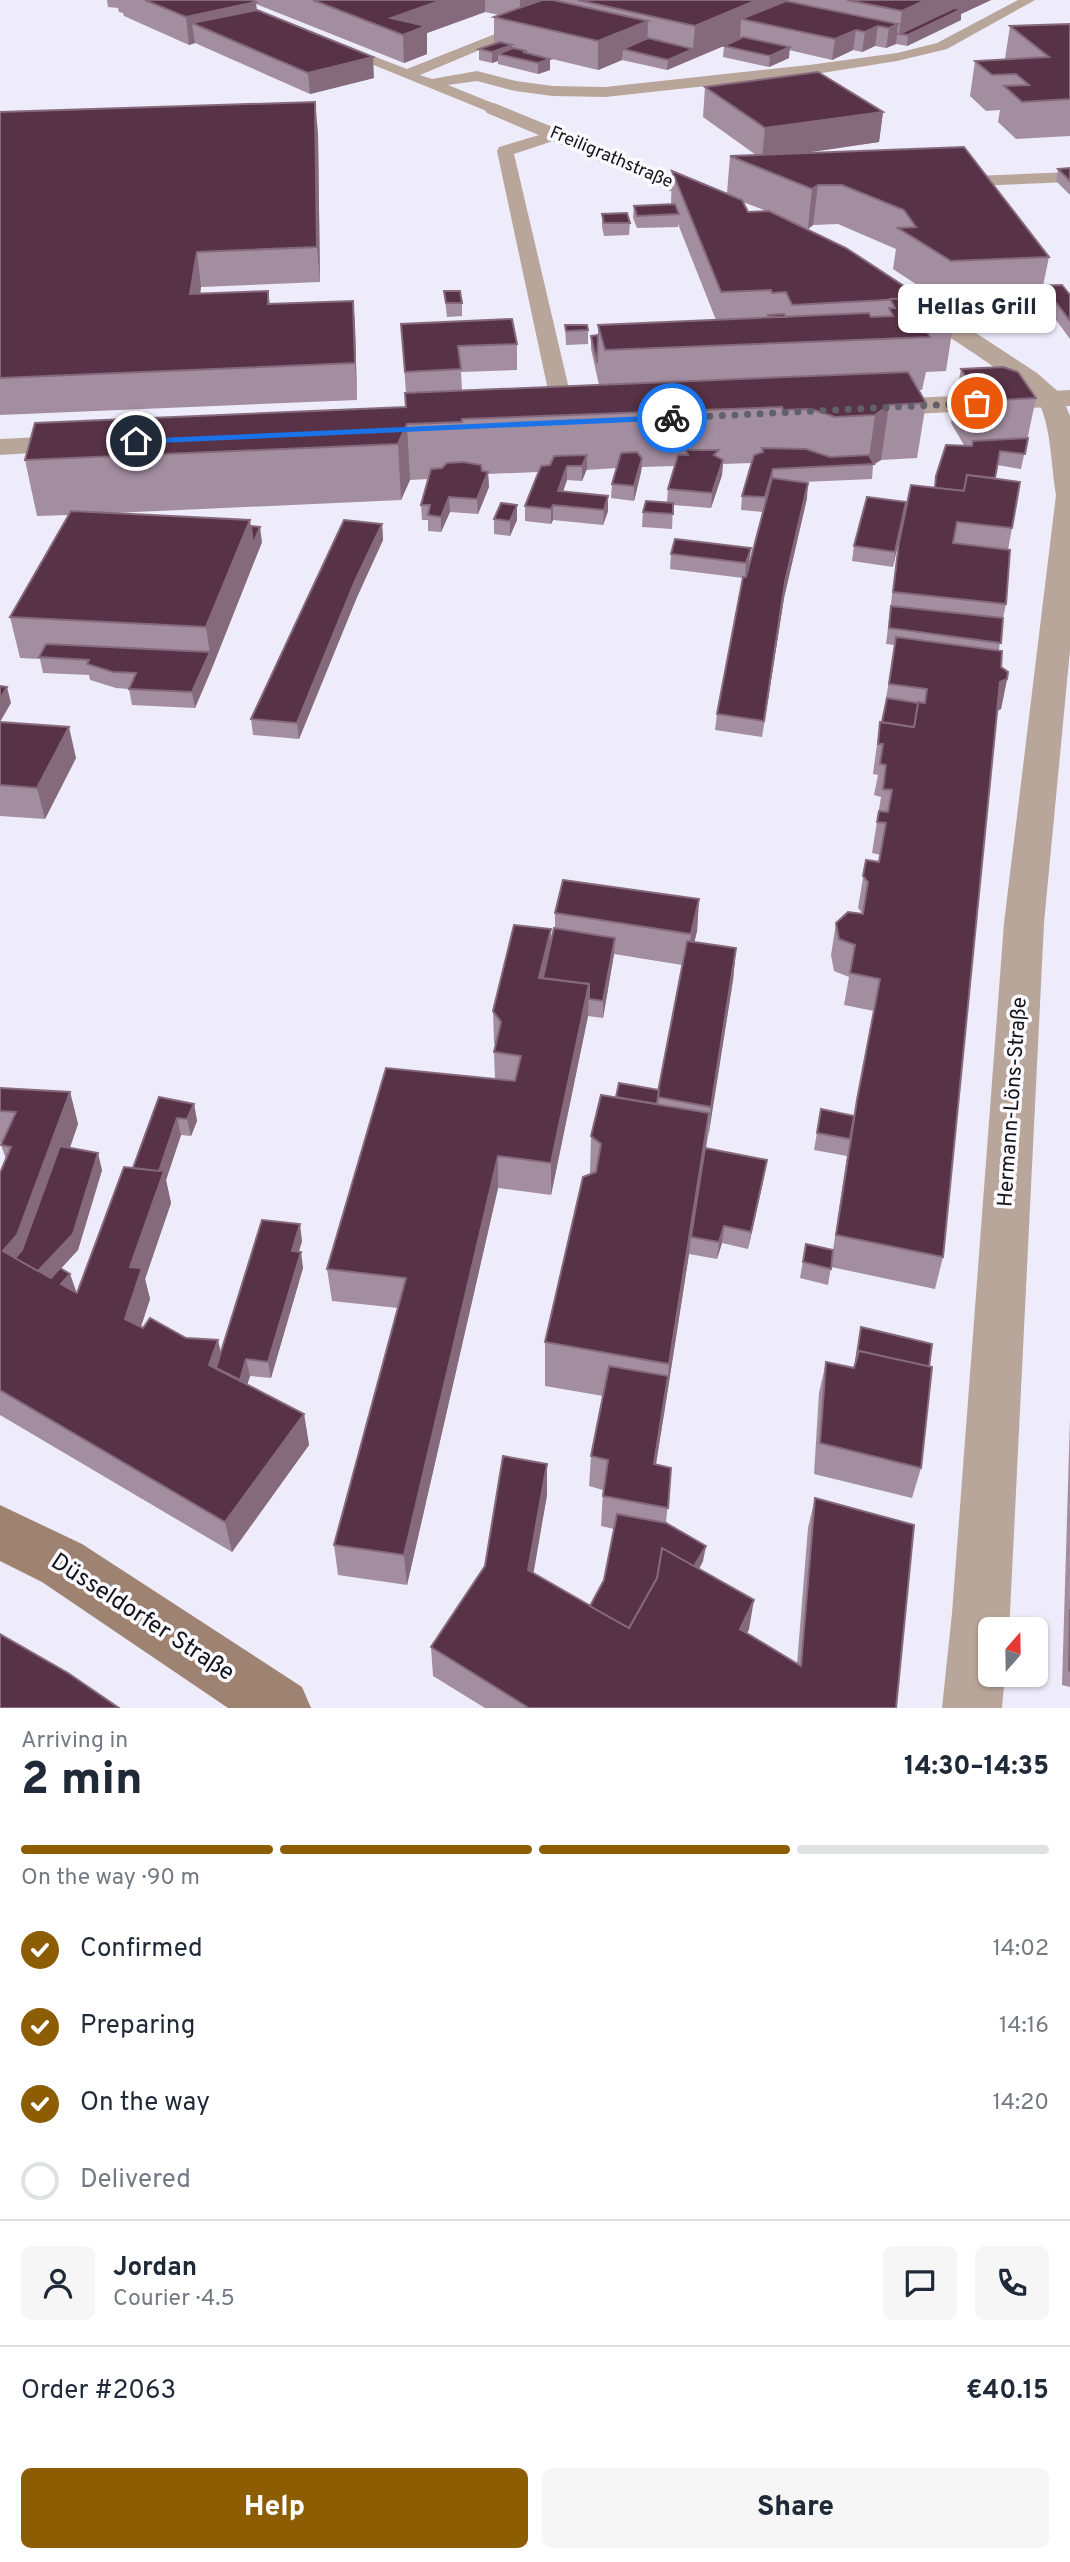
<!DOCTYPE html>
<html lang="en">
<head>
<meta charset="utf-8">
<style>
	:root { --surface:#fff; --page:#f6f6f7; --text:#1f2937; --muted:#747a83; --line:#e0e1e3; --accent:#8c5d03 }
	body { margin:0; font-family:Overpass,sans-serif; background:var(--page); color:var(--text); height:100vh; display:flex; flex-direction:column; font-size:26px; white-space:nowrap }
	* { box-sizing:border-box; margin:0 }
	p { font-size:23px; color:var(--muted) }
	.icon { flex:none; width:38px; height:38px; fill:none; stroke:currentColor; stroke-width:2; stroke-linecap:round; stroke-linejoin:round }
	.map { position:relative; height:1708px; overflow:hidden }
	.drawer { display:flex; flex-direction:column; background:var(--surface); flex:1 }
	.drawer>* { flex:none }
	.needle { width:46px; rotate:20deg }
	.fabs { position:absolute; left:978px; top:1617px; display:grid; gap:14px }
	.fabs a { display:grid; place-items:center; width:70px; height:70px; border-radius:10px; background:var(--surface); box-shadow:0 2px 5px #0004; font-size:35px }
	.pin { position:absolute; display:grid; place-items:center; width:60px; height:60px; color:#fff; margin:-30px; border:4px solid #fff; border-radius:50%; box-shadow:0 2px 7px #0007 }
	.courier { position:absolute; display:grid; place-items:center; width:70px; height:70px; margin:-35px; border:5px solid #1a73e8; border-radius:50%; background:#fff; color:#222; box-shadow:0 2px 9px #0007 }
	.bubble { position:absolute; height:49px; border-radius:10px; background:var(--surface); box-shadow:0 2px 5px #0004; font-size:23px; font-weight:800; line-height:49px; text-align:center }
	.summary em { font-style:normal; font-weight:800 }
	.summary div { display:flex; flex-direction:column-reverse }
	.summary { display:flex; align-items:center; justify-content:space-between; height:119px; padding:0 21px }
	h1 { font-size:46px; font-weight:800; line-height:52px }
	.bar { display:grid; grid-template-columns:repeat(4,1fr); gap:10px 7px; align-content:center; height:84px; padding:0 21px }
	.bar i { height:9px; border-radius:5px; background:var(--line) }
	.bar .on { background:var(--accent) }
	.bar p { grid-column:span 4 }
	.line { display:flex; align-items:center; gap:18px; padding:0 21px; border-top:2px solid var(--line) }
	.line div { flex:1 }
	.round { display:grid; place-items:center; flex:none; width:74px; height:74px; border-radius:10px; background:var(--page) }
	ol { padding:0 21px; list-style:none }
	li { display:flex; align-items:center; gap:21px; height:77px }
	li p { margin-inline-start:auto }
	li .icon { padding:7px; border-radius:50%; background:var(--accent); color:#fff; stroke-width:4 }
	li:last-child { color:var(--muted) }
	li i { width:38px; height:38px; border:4px solid var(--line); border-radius:50% }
	.cta { display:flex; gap:14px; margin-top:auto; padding:14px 21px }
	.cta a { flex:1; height:80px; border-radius:10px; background:var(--accent); color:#fff; font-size:28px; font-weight:800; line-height:80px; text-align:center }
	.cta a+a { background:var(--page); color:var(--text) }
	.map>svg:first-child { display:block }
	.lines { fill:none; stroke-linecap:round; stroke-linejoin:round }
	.service { fill:#b9a69a; fill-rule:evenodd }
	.minor { fill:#b9a69a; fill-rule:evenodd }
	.tertiary { fill:#b9a69a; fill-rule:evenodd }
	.secondary { fill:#9e8372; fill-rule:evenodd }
	.wall { fill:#a38ea0; fill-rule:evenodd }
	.shaded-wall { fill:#856a7c }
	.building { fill:#583246; stroke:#856a7c; stroke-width:2 }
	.route { fill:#1a73e8 }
	.done { stroke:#626069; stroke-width:7; stroke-dasharray:0 12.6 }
	.labels { text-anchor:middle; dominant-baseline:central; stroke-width:7; stroke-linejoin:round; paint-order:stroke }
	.far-street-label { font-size:18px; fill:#16151b; stroke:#fbfafe }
	.street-label { font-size:21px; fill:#16151b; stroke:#fbfafe }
	.near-street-label { font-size:24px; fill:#16151b; stroke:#fbfafe }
</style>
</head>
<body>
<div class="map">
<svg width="1070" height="1708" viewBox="0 0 1070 1708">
	<rect width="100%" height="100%" fill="#eeebfb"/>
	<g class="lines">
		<!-- service -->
		<g class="service">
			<polygon points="580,0 599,0 420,75 432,79 477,71 516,81 553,86 605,87 809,65 897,53 937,43 1018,0 1035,0 947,49 897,61 809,75 605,97 553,96 515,91 477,81 448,85 500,106 502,109 494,114 327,46 334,42 339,43 407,69"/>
			<polygon points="556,130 564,135 562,138 514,154 577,423 574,428 558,428 555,423 497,151 499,147"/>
			<polygon points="1070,172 1070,182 948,187 939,182 948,177"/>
		</g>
		<!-- minor -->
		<g class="minor">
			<polygon points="494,103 726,198 729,203 726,208 710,208 487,113 484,109"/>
			<path d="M909,293L918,295L1037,373L1061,394L1070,416V650L1044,923L1010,1613L1009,1629H990V1675H1005L1002,1708H942L952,1613L1004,923L1056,495C1051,466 1052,434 1040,405C1032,388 924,321 900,305L897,300L900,295Z"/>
		</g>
		<!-- tertiary -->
		<g class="tertiary">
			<polygon points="1070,390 1070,406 873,416 863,414 859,408 863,402 873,400"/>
			<polygon points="82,435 92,437 96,443 92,449 0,455 0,439"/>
		</g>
		<!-- secondary -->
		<polygon class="secondary" points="0,1505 82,1544 302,1687 311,1708 228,1708 42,1582 0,1561"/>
	</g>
	<!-- wall -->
	<g class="wall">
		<polygon points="107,0 991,0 961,14 961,20 907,46 896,44 886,48 875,46 862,52 853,50 832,60 789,50 789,58 769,67 723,57 724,46 667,70 622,60 598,70 527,53 550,70 538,74 498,64 498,61 492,63 479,60 479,49 494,44 494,17 499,15 485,12 427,33 427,54 404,63 256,4 257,10 374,78 310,94 195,43 189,45 124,16 123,13 119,12 118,8 108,7"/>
		<polygon points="1070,24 1070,136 1016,139 998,122 1000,110 986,111 970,96 975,61 1005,59 1010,26"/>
		<path d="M705,87L883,112L879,142L805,153L1049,257L1043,286L1070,295V339L1048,309L994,311L987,301L944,302L943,301L954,319L946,371L926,372L922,390H919L926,403L917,458L881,460L873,465L872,479L803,482L807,498L784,598L762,737L715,730L717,714L743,578L670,569L671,554L749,563L746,577L763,512L741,510L742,496L752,463L723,464L722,475L711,508L673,505L672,529L642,527L643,512L667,502L668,489L675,466L642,467L641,472L634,501L611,498L612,484L617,468L586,470L582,481L567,480L563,491L608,511L603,525L553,520L551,524L525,521V506L538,472L488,474L489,487L478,514L450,512L441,532L428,531V520H422L421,505L429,479L410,480L401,500L113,513L251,526L262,542L212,668L195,708L132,705L129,689L116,688L90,680L89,675L43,673L40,659L20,658L10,617L69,515L37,516L25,460L405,407L406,393L401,324L517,344V370L461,372L462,390L599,385L591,349V336L598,335V325L716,320L678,224V227L637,228L633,218L634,206L671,204L672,171L727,193L730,156L756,155L703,117ZM743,202L764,210L766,211L748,212ZM793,223L808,229L813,225L838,224L896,249L893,269L937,298H922Z"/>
		<polygon points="0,112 318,133 320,282 201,287 200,294 268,291 270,304 353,301 355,325 357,400 0,415"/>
		<polygon points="1070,168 1070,195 1056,181 1058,169"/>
		<polygon points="602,214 630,223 629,235 604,236 602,227"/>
		<polygon points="444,291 462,303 462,316 447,317"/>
		<polygon points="565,325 588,330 588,344 566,345"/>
		<polygon points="961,369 1036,398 1021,469 997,465 995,478 1012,528 1008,550 1006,604 1003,618 999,650 1001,667 1007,679 1001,709 997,711 943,1257 935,1289 831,1267 828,1285 800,1278 806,1244 833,1250 848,1149 847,1156 814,1150 821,1109 854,1116 874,1011 844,1005 849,977 834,971 831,955 836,923 863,914 858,908 866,860 879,862 881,855 872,853 881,797 874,795 878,775 873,774 880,722 882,722 895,645 886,644 895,571 899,542 934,488 936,476 964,445 951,423"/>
		<polygon points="906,502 893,567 852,561 854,546"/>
		<polygon points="494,519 517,520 510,536 494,534"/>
		<polygon points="382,524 383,540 357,597 299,739 253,735 251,719"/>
		<polygon points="0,722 76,758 45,819 0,816"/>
		<polygon points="699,899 697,931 694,942 736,948 733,980 706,1148 764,1177 748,1249 722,1243 717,1259 689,1254 656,1464 671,1468 666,1523 703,1561 699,1569 749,1629 747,1634 797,1664 808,1528 815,1498 896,1708 485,1708 433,1676 431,1647 547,1495 533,1573 590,1606 604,1580 614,1529 601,1526 603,1490 589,1486 591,1456 603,1396 545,1386 545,1342 590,1174 591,1136 616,1097 659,1090 682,965 614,954 603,1018 588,1016 551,1195 498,1188 407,1585 338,1575 334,1545 398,1308 332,1301 327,1269 495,1079 494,1052 496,1046 494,1043 493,1011 550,944 555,928 555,913"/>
		<polygon points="0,1088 70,1092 78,1124 70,1148 102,1170 78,1250 61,1268 70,1274 77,1293 133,1168 159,1097 194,1104 197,1121 191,1136 181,1135 166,1180 171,1203 145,1279 150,1299 141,1327 186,1338 221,1354 302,1241 299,1251 303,1268 271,1378 250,1376 247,1384 304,1414 309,1445 232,1552 0,1415 0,1173 6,1159 1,1145 2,1143 0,1143"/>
		<polygon points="861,1327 921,1468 912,1498 814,1474 819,1393 826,1362 854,1368"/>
		<polygon points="1070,1419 1070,1687 1062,1685"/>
	</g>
	<!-- shaded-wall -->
	<g class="shaded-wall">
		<polygon points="442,0 485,0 485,12 427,33 427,54 404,63 403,35 391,18"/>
		<polygon points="520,0 546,0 520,20"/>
		<polygon points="757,0 786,0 784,20 741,19 740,39 667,70 668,60 693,49 695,26"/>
		<polygon points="926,0 991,0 961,14 961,20 907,46 908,35 899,34 902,11"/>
		<polygon points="256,2 258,29 192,23 195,43 189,45 186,17"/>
		<polygon points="648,21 647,49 623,49 622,60 598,70 598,41"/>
		<polygon points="898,24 896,44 886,48 889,28"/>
		<polygon points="878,26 875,46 862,52 865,32"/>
		<polygon points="856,30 853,50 832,60 835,39"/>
		<polygon points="512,45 512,56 498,54 498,61 492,63 492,52"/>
		<polygon points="790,47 789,58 769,67 770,56"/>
		<polygon points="373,57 374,78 310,94 308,73"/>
		<polygon points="550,59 550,70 538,74 538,63"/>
		<polygon points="315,102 318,133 320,282 317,247"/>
		<polygon points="883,112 879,142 762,159 765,128"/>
		<polygon points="818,185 813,225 808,229 812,189"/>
		<polygon points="197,252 201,287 195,330 190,294"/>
		<polygon points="353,301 355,325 357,400 355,363"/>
		<polygon points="889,405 881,460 873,465 874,464 868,465 875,415"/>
		<polygon points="407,424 410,480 401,500 398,444"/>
		<polygon points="587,455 587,469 582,481 582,466"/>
		<polygon points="642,458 641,472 634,501 634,486"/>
		<polygon points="723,460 722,475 711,508 712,493"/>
		<polygon points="567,466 567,480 558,506 558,491"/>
		<polygon points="773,469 772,484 764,512 765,497"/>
		<polygon points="488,472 489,487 478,514 477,499"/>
		<polygon points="808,483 807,498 784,598 762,737 785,582"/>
		<polygon points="608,496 608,511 603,525 604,510"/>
		<polygon points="449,497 450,512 441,532 441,517"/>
		<polygon points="906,502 904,517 893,567 895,552"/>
		<polygon points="517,505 517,520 510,536 510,521"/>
		<polygon points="553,505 553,520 551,524 551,509"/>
		<polygon points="250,520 253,544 260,527 262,542 212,668 206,627"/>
		<polygon points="382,524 383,540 357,597 299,739 297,723 355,581"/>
		<polygon points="751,548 749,563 745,579 746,563"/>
		<polygon points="210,652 212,668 195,708 192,692"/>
		<polygon points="1007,679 1001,709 993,713 1000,682"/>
		<polygon points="7,687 11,703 0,722 0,699"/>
		<polygon points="69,727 76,758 45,819 37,788"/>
		<polygon points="699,899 697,931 689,966 691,934"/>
		<polygon points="551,929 550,961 543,993 539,978"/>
		<polygon points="615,938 614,954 603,1018 603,1001"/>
		<polygon points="736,948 733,980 708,1139 711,1107"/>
		<polygon points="589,984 588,1016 551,1195 551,1163"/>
		<polygon points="70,1092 78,1124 27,1267 3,1251"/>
		<polygon points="194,1104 197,1121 191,1136 187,1119"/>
		<polygon points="709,1113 705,1158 691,1237 689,1254 665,1408 669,1364"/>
		<polygon points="177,1118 181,1135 166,1180 171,1203 145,1279 150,1299 133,1350 125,1319 130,1267 155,1184"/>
		<polygon points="98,1153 102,1170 78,1250 36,1296 30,1280"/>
		<polygon points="498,1156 498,1188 407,1585 404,1555"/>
		<polygon points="767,1160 764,1177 748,1249 751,1232"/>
		<polygon points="300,1224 302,1241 294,1268 292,1251"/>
		<polygon points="724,1226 722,1243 717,1259 719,1242"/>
		<polygon points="301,1252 303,1268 271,1378 268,1362"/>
		<polygon points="70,1274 80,1305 61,1284"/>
		<polygon points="218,1340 225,1371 220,1383 209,1365"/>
		<polygon points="246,1359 250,1376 240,1408 236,1391"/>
		<polygon points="668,1376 665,1408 651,1494 654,1464"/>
		<polygon points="304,1414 309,1445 232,1552 225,1522"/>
		<polygon points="547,1464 547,1495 529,1599 528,1570"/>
		<polygon points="706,1546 703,1561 686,1593 687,1577"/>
		<polygon points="754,1600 749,1629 735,1658 740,1629"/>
	</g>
	<!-- building -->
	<g class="building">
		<polygon points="145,0 251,0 256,2 186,17"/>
		<polygon points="313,0 442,0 391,18 426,26 403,35"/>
		<polygon points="542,0 553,0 648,21 598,41 494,17"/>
		<polygon points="578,0 757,0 695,26"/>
		<polygon points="847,0 926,0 902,11"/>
		<polygon points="786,1 898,24 889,28 878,26 865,32 856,30 835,39 741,19"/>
		<polygon points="954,8 962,9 908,35 899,34"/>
		<polygon points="257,10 373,57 308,73 192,23"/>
		<polygon points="1070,24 1070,99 1022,102 1004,86 1029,85 1016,74 992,75 975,61 1049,57 1010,26"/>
		<polygon points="743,37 790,47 770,56 724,46"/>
		<polygon points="648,38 693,49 668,60 623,49"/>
		<polygon points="500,42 512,45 492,52 479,49"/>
		<polygon points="513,48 527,51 523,52 550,59 538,63 498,54"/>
		<polygon points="818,72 883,112 765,128 705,87"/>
		<polygon points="315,102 317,247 197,252 190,294 268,291 268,304 353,301 355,363 0,378 0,112"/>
		<polygon points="964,147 1049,257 951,261 898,228 916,227 904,210 842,185 818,185 812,189 730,156"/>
		<polygon points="1070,168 1070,181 1058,169"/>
		<polygon points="672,171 742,200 748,212 769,211 846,248 922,298 792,305 786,292 772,293 771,290 721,292"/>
		<polygon points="675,204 679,214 637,216 634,206"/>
		<polygon points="627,213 630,223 604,223 602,214"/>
		<polygon points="1062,285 1070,295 1070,321 1051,296 997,298 989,287"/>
		<polygon points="444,291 460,291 462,303 446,303"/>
		<polygon points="940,297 954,319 929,320 933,327 924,327 930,337 605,350 598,325 869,313 871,317 893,316 889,308 895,308 890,299"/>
		<polygon points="784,314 786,317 769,317 768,315"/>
		<polygon points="512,319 517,344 458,346 461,369 405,372 401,324"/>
		<polygon points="565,325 587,325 588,330 566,331"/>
		<polygon points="598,335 597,363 591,336"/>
		<polygon points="1003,367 1018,372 1036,398 980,401 961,369"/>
		<polygon points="908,372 926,403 889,405 875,415 835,417 811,409 783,410 782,407 462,419 462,422 407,424 398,444 25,460 35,423 406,407 405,393"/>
		<polygon points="1028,438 1025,454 1000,451 995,478 967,475 964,491 935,488 936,476 946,445 972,446 973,441"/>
		<polygon points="762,448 806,449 830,457 869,455 874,464 773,469 765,497 742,496 754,455 763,452"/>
		<polygon points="686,450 719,450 714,455 723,460 712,493 668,489 678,455 688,455"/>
		<polygon points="637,452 642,458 634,486 612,484 621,453"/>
		<polygon points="587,455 582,466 567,466 558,491 608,496 604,510 553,505 551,509 525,506 541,466 550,465 554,456"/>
		<polygon points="463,462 481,465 482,471 488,472 477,499 449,497 441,517 428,515 430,505 421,505 431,469 442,468 447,463"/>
		<polygon points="967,475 1020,482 1012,528 957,522 953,543 1010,550 1006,604 893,592 899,542 911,485 964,491"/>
		<polygon points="772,478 808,483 785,582 764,721 717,714 743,577 746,577"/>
		<polygon points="867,497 906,502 895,552 854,546"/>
		<polygon points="646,501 673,503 673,514 643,512"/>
		<polygon points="501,503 517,505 510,521 494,519"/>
		<polygon points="71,511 250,520 206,627 10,617"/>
		<polygon points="344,520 382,524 355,581 297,723 251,719"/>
		<polygon points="251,526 260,527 253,544"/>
		<polygon points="675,539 751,548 746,563 671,554"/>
		<polygon points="891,606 1003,618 1001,643 889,628"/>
		<polygon points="896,637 1002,651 1001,667 1008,672 1007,679 1000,682 943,1257 836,1235 857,1100 880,979 850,973 855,945 839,939 836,923 848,912 863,914 868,882 863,876 866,860 879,862 886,823 877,822 879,811 888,812 892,790 883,789 886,765 880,764 883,744 878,744 880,722 914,727 918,702 925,703 927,689 889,684"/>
		<polygon points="46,644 210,652 192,692 129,689 136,673 113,672 87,664 89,660 39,657"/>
		<polygon points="0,686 7,687 0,699"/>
		<polygon points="887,698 918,703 914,727 882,722"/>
		<polygon points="0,722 69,727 37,788 0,785"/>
		<polygon points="563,880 699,899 691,934 555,913"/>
		<polygon points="514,925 551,929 539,978 589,984 551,1163 498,1156 404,1555 334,1545 406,1278 327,1269 386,1068 515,1081 521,1056 494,1052 501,1022 493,1011"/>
		<polygon points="554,928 615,938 603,1001 589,999 589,984 543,978"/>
		<polygon points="687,941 736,948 711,1107 657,1097"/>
		<polygon points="619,1083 659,1090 657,1104 616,1097"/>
		<polygon points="0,1088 70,1092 17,1235 3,1251 51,1278 60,1268 70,1274 61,1284 77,1293 124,1167 164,1171 130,1267 142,1268 125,1319 143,1328 150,1318 186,1338 218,1340 209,1365 304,1414 225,1522 0,1390 0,1173 11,1147 1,1145 16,1112 0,1111"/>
		<polygon points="601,1095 709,1113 669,1364 545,1342 583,1177 596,1172 601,1144 591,1136"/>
		<polygon points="159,1097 194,1104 187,1119 177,1118 159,1171 133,1168"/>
		<polygon points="821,1109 854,1116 850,1139 817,1133"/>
		<polygon points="60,1146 98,1153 73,1234 38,1271 15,1258 22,1250"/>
		<polygon points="705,1148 767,1160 751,1232 724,1226 719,1242 691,1237"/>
		<polygon points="262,1220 300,1224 292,1251 301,1252 268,1362 246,1359 240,1380 216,1368"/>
		<polygon points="806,1244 833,1250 831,1269 803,1262"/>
		<polygon points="861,1327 932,1344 929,1367 859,1351 856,1361"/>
		<polygon points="859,1351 932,1367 921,1468 820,1443 826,1362 854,1368"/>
		<polygon points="609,1366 668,1376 654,1464 671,1468 668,1508 603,1496 608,1460 591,1456"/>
		<polygon points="503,1456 547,1464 528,1570 629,1628 657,1578 662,1548 754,1600 740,1629 801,1666 815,1498 914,1525 896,1708 529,1708 431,1647 485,1566"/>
		<polygon points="617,1514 666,1523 706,1546 694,1566 662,1548 657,1578 629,1628 590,1606 604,1580"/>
		<polygon points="1070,1609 1070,1671 1069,1670"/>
		<polygon points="0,1634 68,1673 119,1708 0,1708"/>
	</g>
	<!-- route -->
	<polygon class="route" points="672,415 675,420 136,444 132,441 136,439"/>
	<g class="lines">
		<!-- done -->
		<polyline class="done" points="672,418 977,403"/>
	</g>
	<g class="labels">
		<!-- far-street labels -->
		<g class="far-street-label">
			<text transform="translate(611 158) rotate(23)">Freiligrathstraße</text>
		</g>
		<!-- street labels -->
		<g class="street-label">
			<text transform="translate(1013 1102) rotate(-86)">Hermann-Löns-Straße</text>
		</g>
		<!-- near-street labels -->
		<g class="near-street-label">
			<text transform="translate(142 1618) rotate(33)">Düsseldorfer Straße</text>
		</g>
	</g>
</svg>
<div class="fabs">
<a><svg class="needle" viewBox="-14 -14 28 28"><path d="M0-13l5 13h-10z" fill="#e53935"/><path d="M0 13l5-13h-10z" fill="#747a83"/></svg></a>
</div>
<div class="pin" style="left:977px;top:403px;background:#ea580c"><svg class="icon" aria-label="bag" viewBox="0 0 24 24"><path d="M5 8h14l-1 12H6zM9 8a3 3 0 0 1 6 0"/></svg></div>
<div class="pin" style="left:136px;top:441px;background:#1f2937"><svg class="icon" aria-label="home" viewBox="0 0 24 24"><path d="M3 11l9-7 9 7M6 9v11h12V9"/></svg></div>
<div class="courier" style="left:672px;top:418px"><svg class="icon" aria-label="bike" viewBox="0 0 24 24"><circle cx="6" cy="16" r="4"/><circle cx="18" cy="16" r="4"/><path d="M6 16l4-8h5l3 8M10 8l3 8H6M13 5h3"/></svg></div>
<div class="bubble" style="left:898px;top:284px;width:158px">Hellas Grill</div>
</div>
<section class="drawer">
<div class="summary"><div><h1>2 min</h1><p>Arriving in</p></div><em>14:30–14:35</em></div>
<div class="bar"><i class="on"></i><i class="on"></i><i class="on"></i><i></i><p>On the way · 90 m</p></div>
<ol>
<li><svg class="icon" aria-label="check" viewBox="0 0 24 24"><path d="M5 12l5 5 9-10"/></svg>Confirmed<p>14:02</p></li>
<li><svg class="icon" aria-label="check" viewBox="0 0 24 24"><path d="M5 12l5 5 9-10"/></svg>Preparing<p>14:16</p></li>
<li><svg class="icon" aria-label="check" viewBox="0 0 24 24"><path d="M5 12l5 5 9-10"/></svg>On the way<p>14:20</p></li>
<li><i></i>Delivered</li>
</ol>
<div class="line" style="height:126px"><a class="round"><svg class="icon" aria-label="person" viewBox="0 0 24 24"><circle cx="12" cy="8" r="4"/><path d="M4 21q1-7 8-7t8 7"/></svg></a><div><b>Jordan</b><p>Courier · 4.5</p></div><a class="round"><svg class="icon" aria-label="chat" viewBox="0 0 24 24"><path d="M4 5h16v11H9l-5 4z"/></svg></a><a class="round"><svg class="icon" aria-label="phone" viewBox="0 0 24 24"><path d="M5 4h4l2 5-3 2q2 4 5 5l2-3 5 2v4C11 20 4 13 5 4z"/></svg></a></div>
<div class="line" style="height:91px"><div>Order #2063</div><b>€40.15</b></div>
<div class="cta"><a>Help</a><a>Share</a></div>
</section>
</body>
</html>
